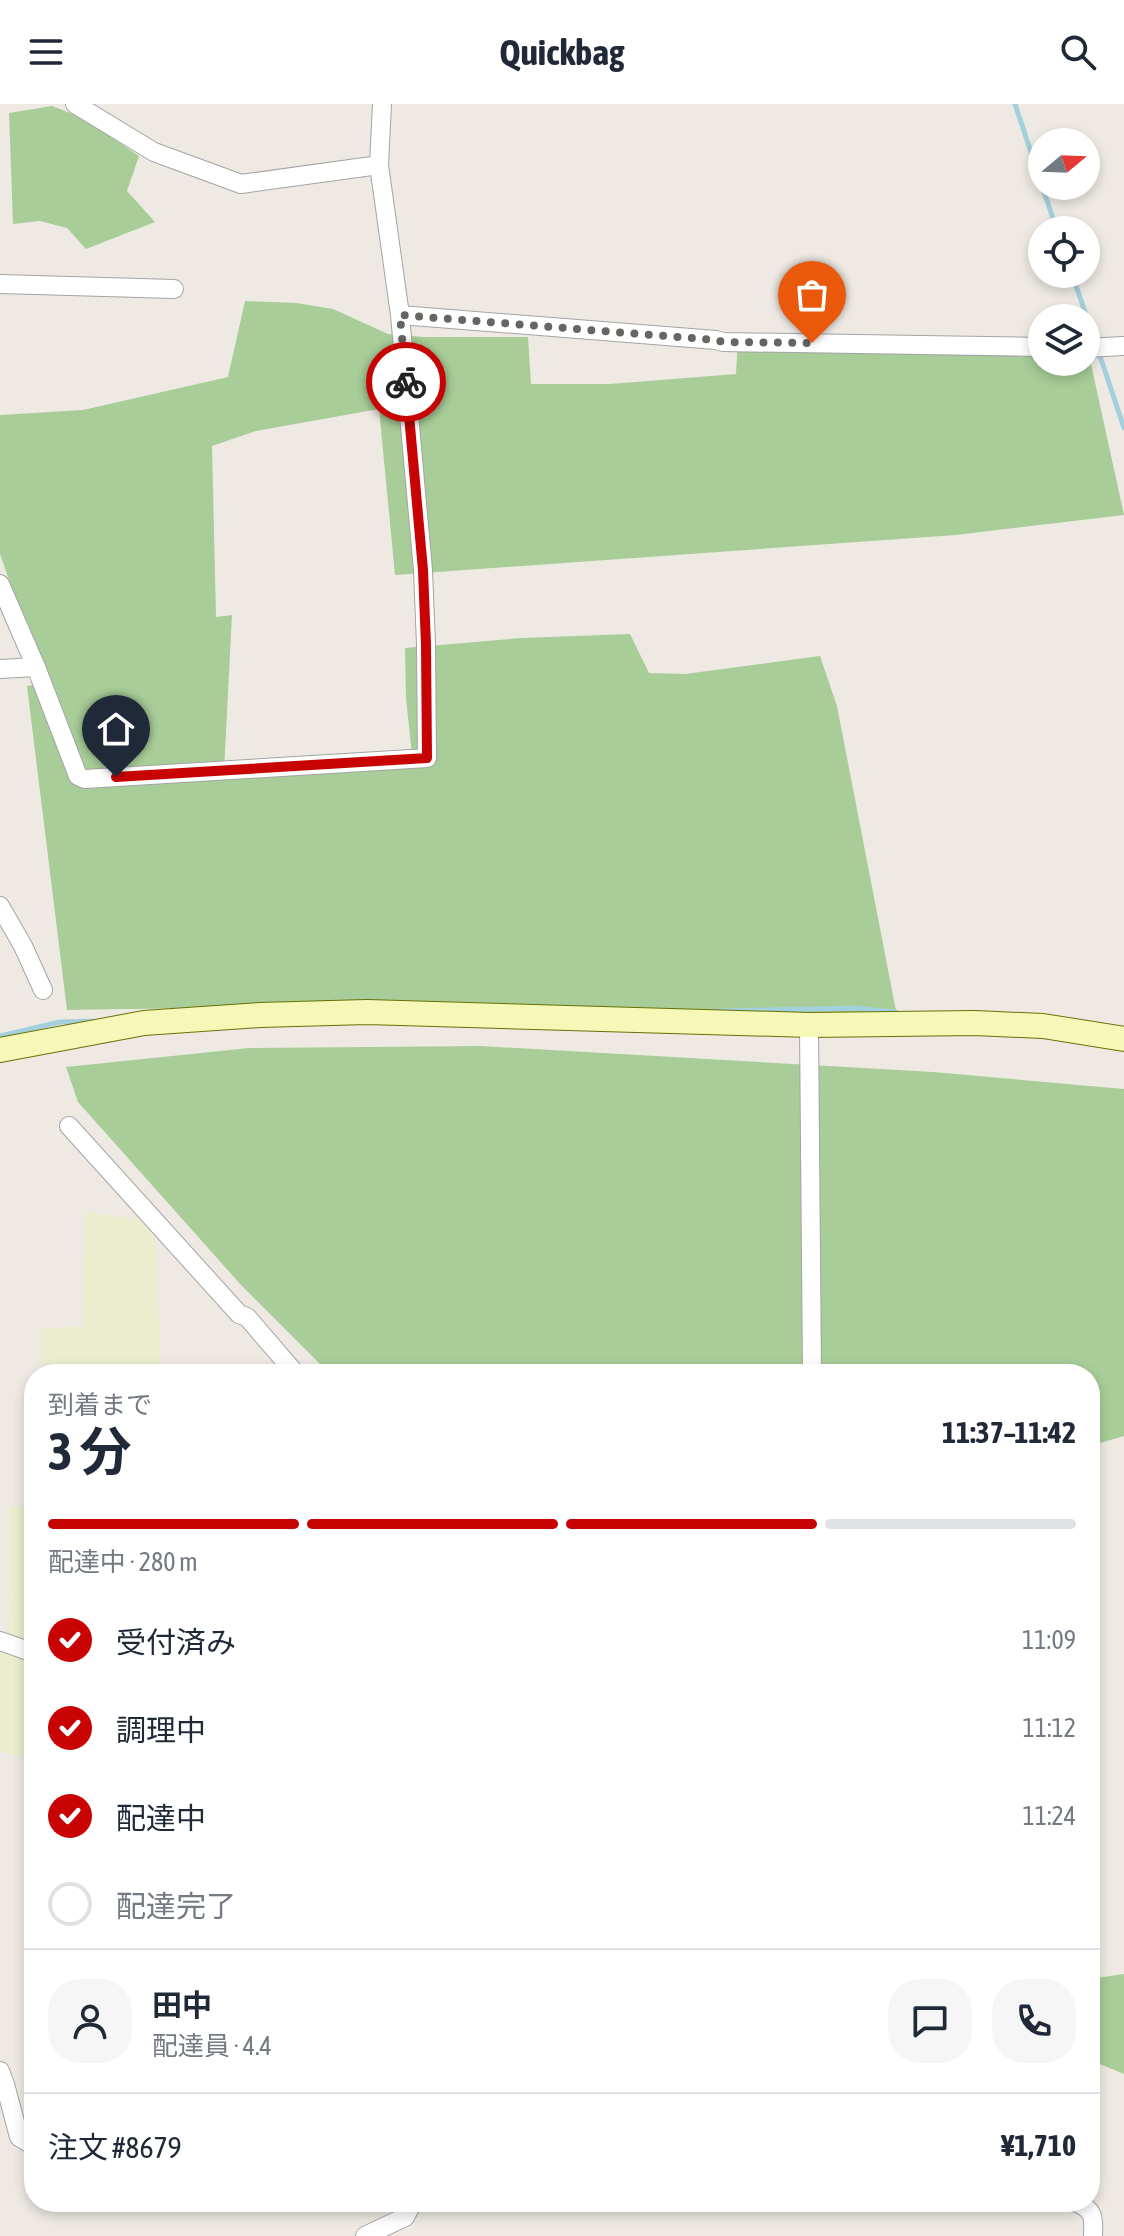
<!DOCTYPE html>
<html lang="ja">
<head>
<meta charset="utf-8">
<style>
	:root { --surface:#fff; --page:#f6f6f7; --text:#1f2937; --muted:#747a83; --line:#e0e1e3; --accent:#c80304 }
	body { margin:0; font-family:"Asap Condensed","Noto Sans JP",sans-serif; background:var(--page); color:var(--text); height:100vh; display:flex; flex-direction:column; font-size:30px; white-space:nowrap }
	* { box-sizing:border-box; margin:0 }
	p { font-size:26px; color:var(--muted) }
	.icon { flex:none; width:44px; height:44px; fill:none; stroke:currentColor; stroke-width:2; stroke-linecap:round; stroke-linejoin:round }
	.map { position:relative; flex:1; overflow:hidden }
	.details { position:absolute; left:24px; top:1260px; width:1076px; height:848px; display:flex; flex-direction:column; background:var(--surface); border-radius:32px; box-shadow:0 4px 12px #0003 }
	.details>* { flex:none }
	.needle { width:52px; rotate:71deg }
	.controls { position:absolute; left:1028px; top:24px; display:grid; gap:16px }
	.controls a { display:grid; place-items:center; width:72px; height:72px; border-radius:50%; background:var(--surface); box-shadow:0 4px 12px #0003; font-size:40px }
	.pin { position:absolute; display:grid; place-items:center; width:68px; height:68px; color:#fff; margin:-82px -34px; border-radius:50% 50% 50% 0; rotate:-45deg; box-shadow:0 0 8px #0007 }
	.pin .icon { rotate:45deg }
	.courier { position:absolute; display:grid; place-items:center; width:80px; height:80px; margin:-40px; border:6px solid #c80304; border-radius:50%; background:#fff; color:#222; box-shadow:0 2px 10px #0007 }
	.head em { font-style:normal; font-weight:700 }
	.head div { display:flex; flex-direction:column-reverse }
	.head { display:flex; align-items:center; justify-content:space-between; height:136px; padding:0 24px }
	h1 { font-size:52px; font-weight:700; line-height:60px }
	.bar { display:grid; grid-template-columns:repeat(4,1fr); gap:12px 8px; align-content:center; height:96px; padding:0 24px }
	.bar i { height:10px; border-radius:6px; background:var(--line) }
	.bar .active { background:var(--accent) }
	.bar p { grid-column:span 4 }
	.line { display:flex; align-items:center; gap:20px; padding:0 24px; border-top:2px solid var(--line) }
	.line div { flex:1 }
	.round { display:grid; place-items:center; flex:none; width:84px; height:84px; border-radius:32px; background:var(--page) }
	ol { padding:0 24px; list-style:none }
	li { display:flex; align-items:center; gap:24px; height:88px }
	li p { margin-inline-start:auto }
	li .icon { padding:8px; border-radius:50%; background:var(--accent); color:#fff; stroke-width:4 }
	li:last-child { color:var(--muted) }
	li i { width:44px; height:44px; border:4px solid var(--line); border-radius:50% }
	header { display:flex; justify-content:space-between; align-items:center; height:104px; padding:0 24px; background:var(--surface); font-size:36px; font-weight:700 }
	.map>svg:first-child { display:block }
	.farmland { fill:#ebedce }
	.forest { fill:#a8cd98 }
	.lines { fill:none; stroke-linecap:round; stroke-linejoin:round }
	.stream { stroke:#a4cfdc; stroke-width:5 }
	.street-casing { stroke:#a4a4a4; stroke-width:20 }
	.secondary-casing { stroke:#677206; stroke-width:26 }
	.street { stroke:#fff; stroke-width:18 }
	.secondary { stroke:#f6f8b7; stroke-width:24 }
	.done { stroke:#666562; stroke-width:8; stroke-dasharray:0 14.4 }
	.route { stroke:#c80304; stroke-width:10 }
</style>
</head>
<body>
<header><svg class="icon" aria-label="menu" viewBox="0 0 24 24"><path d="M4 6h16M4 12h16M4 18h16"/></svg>Quickbag<svg class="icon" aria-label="search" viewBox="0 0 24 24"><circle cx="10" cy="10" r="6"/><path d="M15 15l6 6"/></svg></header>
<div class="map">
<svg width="1124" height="2132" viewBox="0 0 1124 2132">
	<rect width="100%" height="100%" fill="#eeeae3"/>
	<!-- farmland -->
	<g class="farmland">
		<polygon points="85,1108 155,1117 161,1265 250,1264 250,1270 43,1270 39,1225 83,1222"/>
		<polygon points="9,1402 34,1403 34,1655 0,1648 0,1537 8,1539"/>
	</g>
	<!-- forest -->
	<g class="forest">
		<polygon points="52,2 83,14 139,52 127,87 155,118 86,145 67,124 40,117 13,120 9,9"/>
		<path d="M245,197L296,199L333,205L388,230L423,233H528L531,280H610L736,270L738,232L1042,234V258H1086V237L1124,411L956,431L395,471L379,305L256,327L212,342L216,513L232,511L224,667L341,669L413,660L406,594L405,544L521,534L630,530L649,569L685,570L820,552L837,602L897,912C621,912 344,900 67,906L27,582L52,578L23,516L0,450V311L83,306L228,273Z"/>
		<polygon points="481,942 933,968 1124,985 1124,1332 1090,1342 1090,1270 330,1270 241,1181 78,998 66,963 249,944"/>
		<polygon points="1124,1870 1124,1970 1090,1956 1090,1875"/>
	</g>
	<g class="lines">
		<!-- stream -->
		<g class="stream">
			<polyline points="1015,0 1042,81"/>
			<polyline points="1042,82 1057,126"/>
			<polyline points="1072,170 1096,240"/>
			<polyline points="1099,249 1124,324"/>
			<polyline points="718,907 855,904 896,908"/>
			<polyline points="0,932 60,918 92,917"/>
		</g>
		<defs>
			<g id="street">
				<polyline points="75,0 154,48 241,80 379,61"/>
				<polyline points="0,180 174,185"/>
				<polyline points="400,211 716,236 723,238 1042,243"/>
				<polyline points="1086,244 1124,242"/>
				<polyline points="0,480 36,563 78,672 85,675 427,654 426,541 423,466 400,211 379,61 382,0"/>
				<polyline points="0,565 36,563"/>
				<polyline points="0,802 23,842 43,886"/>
				<polyline points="809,921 812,1270"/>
				<polyline points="69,1022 239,1210 247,1213 296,1270"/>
				<polyline points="0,1537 34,1549"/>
				<polyline points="0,1967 5,1980 19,2033 34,2042"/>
				<path d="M1076,2098C1094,2106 1094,2113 1093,2132"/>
				<polyline points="365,2132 405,2113 413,2098"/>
			</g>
			<polyline id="secondary" points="0,946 144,919 260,911 367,908 809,921 975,919 1043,922 1124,935"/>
		</defs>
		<!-- street casing -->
		<use href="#street" class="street-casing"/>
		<!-- secondary casing -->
		<use href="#secondary" class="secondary-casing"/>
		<!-- street -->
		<use href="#street" class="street"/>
		<!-- secondary -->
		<use href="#secondary" class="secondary"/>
	</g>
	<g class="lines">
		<!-- done -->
		<polyline class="done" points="406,278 400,211 716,236 723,238 812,239"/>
		<!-- route -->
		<polyline class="route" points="116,673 427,654 426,541 423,466 406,278"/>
	</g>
</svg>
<div class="controls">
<a><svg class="needle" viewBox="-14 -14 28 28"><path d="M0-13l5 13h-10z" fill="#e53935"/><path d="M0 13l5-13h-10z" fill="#747a83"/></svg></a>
<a><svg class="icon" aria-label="locate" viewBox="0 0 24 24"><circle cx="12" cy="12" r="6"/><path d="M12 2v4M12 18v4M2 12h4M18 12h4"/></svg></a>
<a><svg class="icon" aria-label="layers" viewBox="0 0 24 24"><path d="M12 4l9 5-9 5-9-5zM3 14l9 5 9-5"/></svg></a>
</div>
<div class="pin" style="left:812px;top:239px;background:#ea580c"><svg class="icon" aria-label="bag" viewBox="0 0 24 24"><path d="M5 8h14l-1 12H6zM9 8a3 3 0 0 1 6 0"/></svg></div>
<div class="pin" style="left:116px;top:673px;background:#1f2937"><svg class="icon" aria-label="home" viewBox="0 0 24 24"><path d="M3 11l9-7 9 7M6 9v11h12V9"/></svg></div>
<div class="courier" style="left:406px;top:278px"><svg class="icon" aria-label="bike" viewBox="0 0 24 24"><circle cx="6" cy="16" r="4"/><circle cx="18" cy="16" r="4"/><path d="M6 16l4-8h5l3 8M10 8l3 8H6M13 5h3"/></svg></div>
<section class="details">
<div class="head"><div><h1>3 分</h1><p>到着まで</p></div><em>11:37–11:42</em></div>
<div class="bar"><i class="active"></i><i class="active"></i><i class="active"></i><i></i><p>配達中 · 280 m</p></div>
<ol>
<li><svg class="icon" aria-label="check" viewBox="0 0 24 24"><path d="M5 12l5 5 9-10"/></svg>受付済み<p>11:09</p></li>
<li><svg class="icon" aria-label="check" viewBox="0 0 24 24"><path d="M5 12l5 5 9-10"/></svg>調理中<p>11:12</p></li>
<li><svg class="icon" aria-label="check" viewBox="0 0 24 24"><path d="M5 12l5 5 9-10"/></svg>配達中<p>11:24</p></li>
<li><i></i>配達完了</li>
</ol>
<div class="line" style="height:144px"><a class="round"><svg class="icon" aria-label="person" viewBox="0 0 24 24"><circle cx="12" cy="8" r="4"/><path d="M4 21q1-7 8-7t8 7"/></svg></a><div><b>田中</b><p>配達員 · 4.4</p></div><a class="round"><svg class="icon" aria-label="chat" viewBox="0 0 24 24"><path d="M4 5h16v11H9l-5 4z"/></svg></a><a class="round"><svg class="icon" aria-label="phone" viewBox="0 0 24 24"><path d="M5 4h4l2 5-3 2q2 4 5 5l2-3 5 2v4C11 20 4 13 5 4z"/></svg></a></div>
<div class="line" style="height:104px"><div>注文 #8679</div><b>¥1,710</b></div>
</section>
</div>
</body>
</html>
